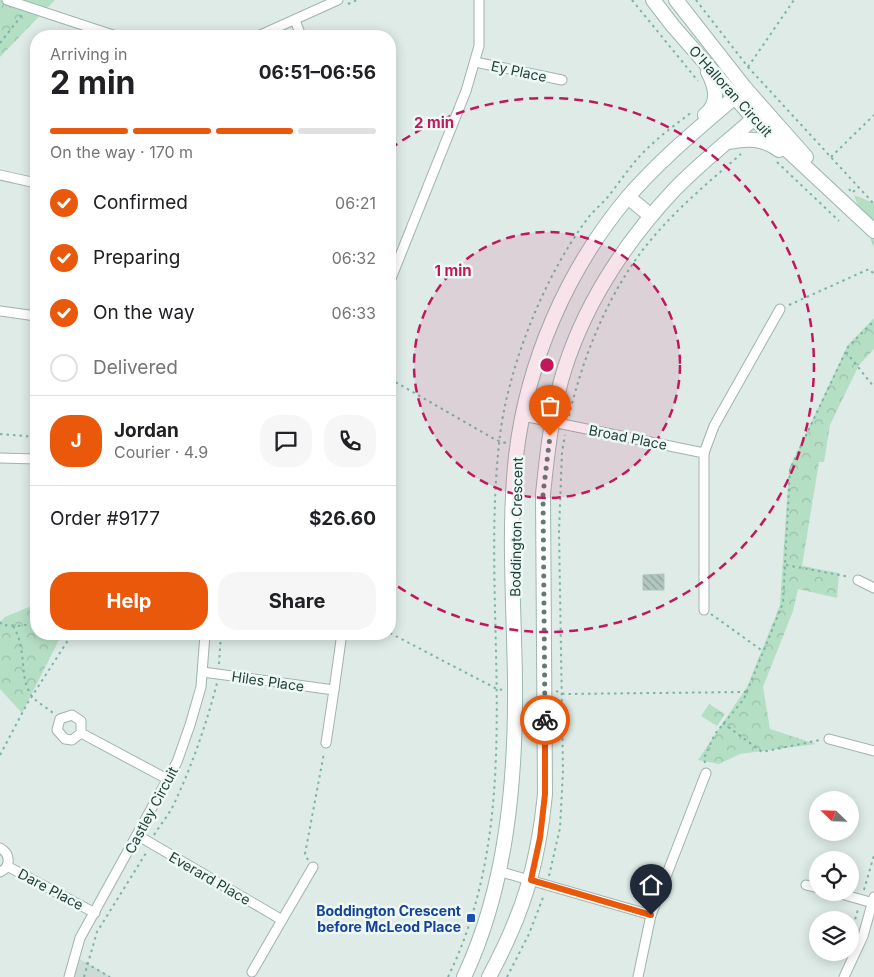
<!DOCTYPE html>
<html lang="en">
<head>
<meta charset="utf-8">
<style>
	:root { --surface:#fff; --page:#f6f6f6; --text:#202124; --muted:#757577; --line:#e0e0e0; --accent:#ea580c }
	body { margin:0; font-family:Inter,sans-serif; background:var(--page); color:var(--text); height:100vh; display:flex; flex-direction:column; font-size:19px; white-space:nowrap }
	* { box-sizing:border-box; margin:0 }
	p { font-size:16px; color:var(--muted) }
	.icon { flex:none; width:28px; height:28px; fill:none; stroke:currentColor; stroke-width:2; stroke-linecap:round; stroke-linejoin:round }
	.map { position:relative; flex:1; overflow:hidden }
	.side { position:absolute; left:30px; top:30px; width:366px; height:610px; display:flex; flex-direction:column; background:var(--surface); border-radius:20px; box-shadow:0 2px 12px #0003 }
	.side>* { flex:none }
	.needle { width:32px; rotate:293deg }
	.buttons { position:absolute; left:809px; top:791px; display:grid; gap:10px }
	.buttons a { display:grid; place-items:center; width:50px; height:50px; border-radius:50%; background:var(--surface); box-shadow:0 2px 12px #0003; font-size:25px }
	.pin { position:absolute; display:grid; place-items:center; width:42px; height:42px; color:#fff; margin:-51px -21px; border-radius:50% 50% 50% 0; rotate:-45deg; box-shadow:0 0 5px #0007 }
	.pin .icon { rotate:45deg }
	.courier { position:absolute; display:grid; place-items:center; width:50px; height:50px; margin:-25px; border:4px solid #ea580c; border-radius:50%; background:#fff; color:#222; box-shadow:0 1px 6px #0007 }
	.headline em { font-style:normal; font-weight:700 }
	.headline div { display:flex; flex-direction:column-reverse }
	.headline { display:flex; align-items:center; justify-content:space-between; height:85px; padding:0 20px }
	h1 { font-size:32px; font-weight:700; line-height:38px }
	.bar { display:grid; grid-template-columns:repeat(4,1fr); gap:8px 5px; align-content:center; height:60px; padding:0 20px }
	.bar i { height:6px; border-radius:4px; background:var(--line) }
	.bar .active { background:var(--accent) }
	.bar p { grid-column:span 4 }
	.line { display:flex; align-items:center; gap:12px; padding:0 20px; border-top:1px solid var(--line) }
	.line div { flex:1 }
	.round { display:grid; place-items:center; flex:none; width:52px; height:52px; border-radius:20px; background:var(--page) }
	ol { padding:0 20px; list-style:none }
	li { display:flex; align-items:center; gap:15px; height:55px }
	li p { margin-inline-start:auto }
	li .icon { padding:5px; border-radius:50%; background:var(--accent); color:#fff; stroke-width:4 }
	li:last-child { color:var(--muted) }
	li i { width:28px; height:28px; border:2px solid var(--line); border-radius:50% }
	.button { display:flex; gap:10px; margin-top:auto; padding:10px 20px }
	.button a { flex:1; height:58px; border-radius:20px; background:var(--accent); color:#fff; font-size:20px; font-weight:700; line-height:58px; text-align:center }
	.button a+a { background:var(--page); color:var(--text) }
	.map>svg:first-child { display:block }
	.built { fill:#ccdbd6 }
	.park { fill:url(#park-crowns) }
	.building { fill:url(#building-back-hatch); stroke:#b0c5bf }
	.lines { fill:none; stroke-linecap:round; stroke-linejoin:round }
	.street-casing { stroke:#a1b3af; stroke-width:11 }
	.secondary-casing { stroke:#9cb8b1; stroke-width:16 }
	.path { stroke:#7bb3a7; stroke-width:2; stroke-dasharray:2.5 4; stroke-linecap:butt }
	.street { stroke:#fff; stroke-width:9 }
	.secondary { stroke:#fff; stroke-width:14 }
	.done { stroke:#617a75; stroke-width:5; stroke-dasharray:0 9 }
	.route { stroke:#ea580c; stroke-width:6 }
	.ring { fill:none; stroke:#c2185b; stroke-width:2.5; stroke-dasharray:9 6 }
	.transit-dot { fill:#1a4fb4; stroke:#eef8f4; stroke-width:2 }
	.labels { text-anchor:middle; dominant-baseline:central; stroke-width:5; stroke-linejoin:round; paint-order:stroke }
	.street-label { font-size:14px; fill:#1e3d37; stroke:#eef8f4 }
	.transit-label { font-size:14px; font-weight:bold; fill:#164399; stroke:#eef8f4; text-anchor:end }
	.centre { fill:#c2185b; stroke:#eef8f4; stroke-width:2.5 }
	.ring-label { font-size:15px; text-anchor:middle; font-weight:bold; fill:#c2185b; stroke:#eef8f4; stroke-width:5; stroke-linejoin:round; paint-order:stroke }
</style>
</head>
<body>
<div class="map">
<svg width="874" height="977" viewBox="0 0 874 977">
	<defs>
		<pattern id="park-crowns" width="20" height="18" patternUnits="userSpaceOnUse" patternTransform="scale(1.25)"><rect width="20" height="18" fill="#b4dfc4"/><path d="M2 6a3 3 0 1 1 6 0M12 15a3 3 0 1 1 6 0" fill="none" stroke="#9ac0a9"/></pattern>
		<pattern id="building-back-hatch" width="6" height="6" patternUnits="userSpaceOnUse" patternTransform="scale(1.25)"><rect width="6" height="6" fill="#b3c6c0"/><path d="M-1 5l2 2M0 0l6 6M5-1l2 2" fill="none" stroke="#91a29d"/></pattern>
	</defs>
	<rect width="100%" height="100%" fill="#deebe7"/>
	<!-- built -->
	<polygon class="built" points="78,958 111,977 74,977"/>
	<!-- park -->
	<g class="park">
		<polygon points="0,0 55,0 0,57"/>
		<polygon points="854,195 874,203 874,248"/>
		<polygon points="874,318 874,349 859,365 830,425 824,462 819,462 802,566 839,573 837,598 798,589 793,611 763,687 770,729 816,744 740,754 719,764 698,760 747,687 780,605 789,469 848,345"/>
		<polygon points="36,604 36,634 62,634 22,713 0,689 0,622 5,617"/>
		<polygon points="709,704 725,714 717,726 701,716"/>
	</g>
	<!-- building -->
	<polygon class="building" points="664,574 664,590 643,590 643,575"/>
	<g class="lines">
		<defs>
			<g id="street">
				<polyline points="7,0 116,36"/>
				<polyline points="295,20 301,36"/>
				<polyline points="258,36 338,0"/>
				<polyline points="475,62 562,80"/>
				<polyline points="0,175 36,183"/>
				<polyline points="390,281 466,91 479,46 479,0"/>
				<polyline points="0,311 36,316"/>
				<polyline points="523,416 704,453 704,610"/>
				<polyline points="704,453 714,426 780,309"/>
				<polyline points="0,458 36,459"/>
				<polyline points="858,580 874,588"/>
				<polyline points="203,672 334,690 326,743"/>
				<polyline points="334,690 341,640"/>
				<polyline points="81,733 81,721 72,715 60,719 57,730 65,739 72,740 81,733 169,780"/>
				<polyline points="829,739 874,751"/>
				<polyline points="137,835 282,920 252,972"/>
				<path d="M0,848C11,854 11,867 0,872"/>
				<polyline points="7,866 95,913"/>
				<polyline points="498,871 651,915 638,977"/>
				<polyline points="806,885 818,888"/>
				<polyline points="834,892 873,903"/>
				<polyline points="651,915 706,773"/>
				<polyline points="282,920 313,867"/>
				<polyline points="69,977 80,938 177,762 190,725 201,687 205,634"/>
				<polyline points="844,977 863,936 874,897"/>
			</g>
			<g id="secondary">
				<polyline points="653,0 673,26 754,119 874,231"/>
				<polyline points="676,0 745,88 806,157"/>
				<path d="M705,115C720,103 716,87 708,72"/>
				<path d="M729,142C748,138 763,138 779,150"/>
				<polyline points="628,197 651,216"/>
				<path d="M464,977C507,886 516,779 515,680C514,606 508,529 516,456C527,362 567,270 627,198C662,157 704,124 745,88"/>
				<path d="M489,977C523,914 538,865 545,794L543,494C547,456 551,418 561,381C581,309 624,243 675,189C702,161 734,137 763,110"/>
			</g>
		</defs>
		<!-- street casing -->
		<use href="#street" class="street-casing"/>
		<!-- secondary casing -->
		<use href="#secondary" class="secondary-casing"/>
		<!-- path -->
		<g class="path">
			<polyline points="632,0 698,81"/>
			<polyline points="696,0 748,67 874,204"/>
			<polyline points="348,4 357,0"/>
			<polyline points="0,43 22,15"/>
			<polyline points="748,67 794,0"/>
			<polyline points="831,157 874,115"/>
			<polyline points="777,162 839,221"/>
			<polyline points="849,189 852,193 858,187"/>
			<polyline points="789,305 869,269 874,274"/>
			<polyline points="846,352 874,387"/>
			<polyline points="390,379 496,440 506,443"/>
			<path d="M569,416C584,352 612,284 655,235C681,205 711,180 741,154"/>
			<polyline points="0,434 36,437"/>
			<polyline points="786,565 850,577"/>
			<polyline points="711,614 764,652"/>
			<polyline points="0,622 2,625 23,626 36,620"/>
			<path d="M13,626C28,650 18,674 31,695C36,702 46,707 53,713"/>
			<polyline points="390,633 497,689 504,690"/>
			<polyline points="219,664 221,634"/>
			<polyline points="556,691 564,694 747,692"/>
			<polyline points="723,723 762,752 820,740"/>
			<polyline points="0,755 27,704 72,634"/>
			<polyline points="705,763 704,758 715,734 744,699 783,603 790,469 848,347 874,321"/>
			<path d="M154,835C160,825 168,816 173,806C192,766 206,725 217,683"/>
			<polyline points="308,860 305,854 324,753"/>
			<polyline points="549,876 560,828 563,771 559,531 562,452 565,435"/>
			<polyline points="864,890 874,855"/>
			<polyline points="850,938 858,909"/>
			<polyline points="86,963 110,977"/>
			<polyline points="84,977 97,932 146,853"/>
			<path d="M448,977C529,810 480,621 499,444C506,371 544,276 588,218C593,211 601,205 607,198C616,187 624,175 633,164C649,144 672,127 692,112"/>
			<polyline points="507,977 529,934 544,895"/>
		</g>
		<!-- street -->
		<use href="#street" class="street"/>
		<!-- secondary -->
		<use href="#secondary" class="secondary"/>
	</g>
	<g class="lines">
		<!-- done -->
		<polyline class="done" points="545,720 543,494 550,436"/>
		<!-- route -->
		<polyline class="route" points="545,720 545,794 540,838 531,880 651,915"/>
	</g>
	<!-- distance rings -->
	<circle cx="547" cy="365" r="133" fill="#c2185b" fill-opacity=".12"/>
	<g class="ring">
		<circle cx="547" cy="365" r="133"/>
		<path d="M390 149A267 267 0 1 1 390 581"/>
	</g>
	<!-- markers -->
	<rect class="transit-dot" x="466" y="913" width="10" height="10" rx="2.5"/>
	<g class="labels">
		<!-- street labels -->
		<g class="street-label">
			<text transform="translate(519 71) rotate(12)">Ey Place</text>
			<text transform="translate(731 91) rotate(48)">O'Halloran Circuit</text>
			<text transform="translate(628 437) rotate(11)">Broad Place</text>
			<text transform="translate(516 527) rotate(-89)">Boddington Crescent</text>
			<text transform="translate(268 681) rotate(8)">Hiles Place</text>
			<text transform="translate(151 810) rotate(-62)">Castley Circuit</text>
			<text transform="translate(210 878) rotate(30)">Everard Place</text>
			<text transform="translate(51 889) rotate(28)">Dare Place</text>
		</g>
		<!-- transit labels -->
		<g class="transit-label">
			<text x="461" y="910">Boddington Crescent<tspan x="461" dy="16">before McLeod Place</tspan></text>
		</g>
	</g>
	<circle cx="547" cy="365" r="8" class="centre"/>
	<g class="ring-label">
		<text x="434" y="128">2 min</text>
		<text x="453" y="276">1 min</text>
	</g>
</svg>
<div class="buttons">
<a><svg class="needle" viewBox="-14 -14 28 28"><path d="M0-13l5 13h-10z" fill="#e53935"/><path d="M0 13l5-13h-10z" fill="#757577"/></svg></a>
<a><svg class="icon" aria-label="locate" viewBox="0 0 24 24"><circle cx="12" cy="12" r="6"/><path d="M12 2v4M12 18v4M2 12h4M18 12h4"/></svg></a>
<a><svg class="icon" aria-label="layers" viewBox="0 0 24 24"><path d="M12 4l9 5-9 5-9-5zM3 14l9 5 9-5"/></svg></a>
</div>
<div class="pin" style="left:550px;top:436px;background:#ea580c"><svg class="icon" aria-label="bag" viewBox="0 0 24 24"><path d="M5 8h14l-1 12H6zM9 8a3 3 0 0 1 6 0"/></svg></div>
<div class="pin" style="left:651px;top:915px;background:#1f2937"><svg class="icon" aria-label="home" viewBox="0 0 24 24"><path d="M3 11l9-7 9 7M6 9v11h12V9"/></svg></div>
<div class="courier" style="left:545px;top:720px"><svg class="icon" aria-label="bike" viewBox="0 0 24 24"><circle cx="6" cy="16" r="4"/><circle cx="18" cy="16" r="4"/><path d="M6 16l4-8h5l3 8M10 8l3 8H6M13 5h3"/></svg></div>
<section class="side">
<div class="headline"><div><h1>2 min</h1><p>Arriving in</p></div><em>06:51–06:56</em></div>
<div class="bar"><i class="active"></i><i class="active"></i><i class="active"></i><i></i><p>On the way · 170 m</p></div>
<ol>
<li><svg class="icon" aria-label="check" viewBox="0 0 24 24"><path d="M5 12l5 5 9-10"/></svg>Confirmed<p>06:21</p></li>
<li><svg class="icon" aria-label="check" viewBox="0 0 24 24"><path d="M5 12l5 5 9-10"/></svg>Preparing<p>06:32</p></li>
<li><svg class="icon" aria-label="check" viewBox="0 0 24 24"><path d="M5 12l5 5 9-10"/></svg>On the way<p>06:33</p></li>
<li><i></i>Delivered</li>
</ol>
<div class="line" style="height:90px"><b class="round" style="background:var(--accent);color:#fff">J</b><div><b>Jordan</b><p>Courier · 4.9</p></div><a class="round"><svg class="icon" aria-label="chat" viewBox="0 0 24 24"><path d="M4 5h16v11H9l-5 4z"/></svg></a><a class="round"><svg class="icon" aria-label="phone" viewBox="0 0 24 24"><path d="M5 4h4l2 5-3 2q2 4 5 5l2-3 5 2v4C11 20 4 13 5 4z"/></svg></a></div>
<div class="line" style="height:65px"><div>Order #9177</div><b>$26.60</b></div>
<div class="button"><a>Help</a><a>Share</a></div>
</section>
</div>
</body>
</html>
